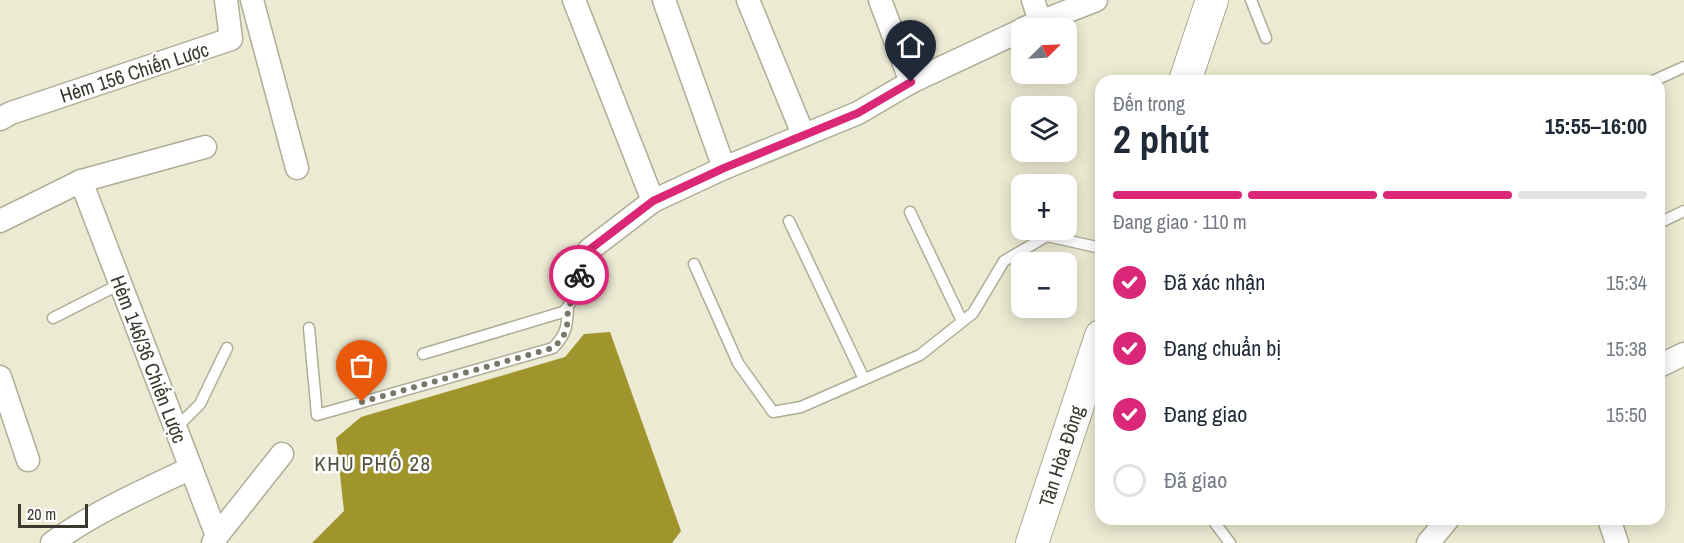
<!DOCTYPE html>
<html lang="vi">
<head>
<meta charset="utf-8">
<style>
	:root { --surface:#fff; --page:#f6f6f7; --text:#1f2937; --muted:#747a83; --line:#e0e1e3; --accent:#db2777 }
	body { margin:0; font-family:"Archivo Narrow",sans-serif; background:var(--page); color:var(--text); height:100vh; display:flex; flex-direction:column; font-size:22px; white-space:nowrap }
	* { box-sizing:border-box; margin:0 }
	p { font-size:20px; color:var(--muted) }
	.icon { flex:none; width:33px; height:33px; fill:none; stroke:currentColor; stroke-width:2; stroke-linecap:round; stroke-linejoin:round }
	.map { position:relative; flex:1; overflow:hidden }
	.side { position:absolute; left:1095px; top:75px; width:570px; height:450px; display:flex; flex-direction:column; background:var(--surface); border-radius:18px; box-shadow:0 3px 15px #0003 }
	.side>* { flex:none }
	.needle { width:39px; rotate:66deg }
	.buttons { position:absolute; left:1011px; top:18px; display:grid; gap:12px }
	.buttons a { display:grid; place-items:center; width:66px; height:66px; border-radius:12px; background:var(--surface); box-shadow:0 3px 15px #0003; font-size:30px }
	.scale { position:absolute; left:18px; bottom:15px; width:70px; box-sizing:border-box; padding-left:6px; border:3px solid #3a3930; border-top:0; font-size:16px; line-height:21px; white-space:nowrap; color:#3a3930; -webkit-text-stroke:4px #fff; paint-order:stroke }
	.pin { position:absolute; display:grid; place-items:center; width:51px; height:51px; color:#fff; margin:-62px -26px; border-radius:50% 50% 50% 0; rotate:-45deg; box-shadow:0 0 6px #0007 }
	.pin .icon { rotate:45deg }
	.courier { position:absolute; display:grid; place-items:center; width:60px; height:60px; margin:-30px; border:4px solid #db2777; border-radius:50%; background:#fff; color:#222; box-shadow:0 2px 8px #0007 }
	.head em { font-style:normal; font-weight:800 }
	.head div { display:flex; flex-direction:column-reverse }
	.head { display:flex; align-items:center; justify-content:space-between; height:102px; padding:0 18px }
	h1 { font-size:39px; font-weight:800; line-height:45px }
	.bar { display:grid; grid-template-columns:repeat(4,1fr); gap:9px 6px; align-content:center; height:72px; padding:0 18px }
	.bar i { height:8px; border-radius:4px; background:var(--line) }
	.bar .on { background:var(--accent) }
	.bar p { grid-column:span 4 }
	ol { padding:0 18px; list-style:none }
	li { display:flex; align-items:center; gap:18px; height:66px }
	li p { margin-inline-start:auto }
	li .icon { padding:6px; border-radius:50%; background:var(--accent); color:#fff; stroke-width:4 }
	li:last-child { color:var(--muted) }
	li i { width:33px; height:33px; border:3px solid var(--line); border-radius:50% }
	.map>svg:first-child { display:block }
	.water { fill:#a0952d }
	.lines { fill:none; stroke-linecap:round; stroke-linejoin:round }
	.lane-casing { stroke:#aead96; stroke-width:13 }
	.street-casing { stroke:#aead96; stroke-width:25 }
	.secondary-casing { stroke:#aead96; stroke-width:34 }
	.lane { stroke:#fff; stroke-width:10 }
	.street { stroke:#fff; stroke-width:22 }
	.secondary { stroke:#fff; stroke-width:32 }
	.done { stroke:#787769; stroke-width:6; stroke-dasharray:0 10.8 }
	.route { stroke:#db2777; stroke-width:8 }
	.labels { text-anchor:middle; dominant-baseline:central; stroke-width:5; stroke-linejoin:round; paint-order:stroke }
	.street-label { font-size:20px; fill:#3a3930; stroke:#fff }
	.neighbourhood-label { font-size:21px; letter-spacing:1.5px; fill:#54533e; stroke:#fff }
</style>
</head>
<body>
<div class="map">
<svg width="1684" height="543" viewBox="0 0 1684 543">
	<rect width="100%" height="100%" fill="#ecead2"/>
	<!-- water -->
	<polygon class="water" points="610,332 681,531 672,543 312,543 344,511 336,438 361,417 565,357 584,334"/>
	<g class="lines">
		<defs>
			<g id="lane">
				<polyline points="1251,0 1266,38"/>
				<polyline points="1653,81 1684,67"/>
				<polyline points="910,212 962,321"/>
				<polyline points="789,221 864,379"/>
				<polyline points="1659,223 1684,211"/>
				<polyline points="694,264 738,363 773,412 801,407 920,355 973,313 1004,261 1047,236 1101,248"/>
				<polyline points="53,318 120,284"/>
				<path d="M309,328L317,415L553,348C567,333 567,327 568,307"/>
				<path d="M423,354L563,312C574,302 576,286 580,271"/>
				<polyline points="176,428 200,404 227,348"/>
				<polyline points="1215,523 1230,543"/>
			</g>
			<g id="street">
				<polyline points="252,0 297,168"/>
				<polyline points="574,0 653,201"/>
				<polyline points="664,0 724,168"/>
				<polyline points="748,0 803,134"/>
				<polyline points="880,0 911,82"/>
				<polyline points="1033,0 1040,21"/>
				<polyline points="1025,28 1096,0"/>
				<polyline points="0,119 11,113 231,39 226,0"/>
				<polyline points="81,181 217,536"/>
				<polyline points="0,221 81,181 205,147"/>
				<polyline points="580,271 589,250 653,201 724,168 858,113 911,82 1022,30"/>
				<polyline points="1659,366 1684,354"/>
				<polyline points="0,377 28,460"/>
				<polyline points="1609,519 1617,543"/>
				<path d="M52,543C95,512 143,491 191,468"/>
				<polyline points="213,543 217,536 282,454"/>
				<polyline points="1428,543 1448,519"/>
			</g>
			<g id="secondary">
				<polyline points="1185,81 1212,0"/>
				<polyline points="1032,543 1101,336"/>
			</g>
		</defs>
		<!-- lane casing -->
		<use href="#lane" class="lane-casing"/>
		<!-- street casing -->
		<use href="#street" class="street-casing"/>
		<!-- secondary casing -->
		<use href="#secondary" class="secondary-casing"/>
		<!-- lane -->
		<use href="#lane" class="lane"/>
		<!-- street -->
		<use href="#street" class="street"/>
		<!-- secondary -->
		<use href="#secondary" class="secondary"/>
	</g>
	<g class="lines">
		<!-- done -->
		<polyline class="done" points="362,402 553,348 562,339 567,328 568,307 572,301 579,275"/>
		<!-- route -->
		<polyline class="route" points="579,275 589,250 653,201 724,168 858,113 911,82"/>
	</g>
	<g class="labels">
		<!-- street labels -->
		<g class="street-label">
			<text transform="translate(134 72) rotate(-18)">Hẻm 156 Chiến Lược</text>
			<text transform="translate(149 359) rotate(69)">Hẻm 146/36 Chiến Lược</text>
			<text transform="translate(1061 456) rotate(-72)">Tân Hòa Đông</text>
		</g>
		<!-- neighbourhood labels -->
		<g class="neighbourhood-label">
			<text x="373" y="463">KHU PHỐ 28</text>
		</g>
	</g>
</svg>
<div class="buttons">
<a><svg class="needle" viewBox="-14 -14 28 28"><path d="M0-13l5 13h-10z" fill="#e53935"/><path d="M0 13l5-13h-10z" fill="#747a83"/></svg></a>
<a><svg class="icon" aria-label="layers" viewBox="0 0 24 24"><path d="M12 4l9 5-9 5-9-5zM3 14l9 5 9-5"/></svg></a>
<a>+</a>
<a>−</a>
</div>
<div class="scale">20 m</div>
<div class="pin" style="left:362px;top:402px;background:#ea580c"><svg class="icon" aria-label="bag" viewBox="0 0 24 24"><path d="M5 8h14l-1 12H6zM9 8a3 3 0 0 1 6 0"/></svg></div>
<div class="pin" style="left:911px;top:82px;background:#1f2937"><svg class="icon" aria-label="home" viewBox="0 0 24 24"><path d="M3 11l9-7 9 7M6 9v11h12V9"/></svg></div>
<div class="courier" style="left:579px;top:275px"><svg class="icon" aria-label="bike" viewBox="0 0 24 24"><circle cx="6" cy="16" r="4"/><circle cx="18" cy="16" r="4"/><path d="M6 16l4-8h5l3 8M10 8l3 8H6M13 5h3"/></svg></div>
<section class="side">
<div class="head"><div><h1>2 phút</h1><p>Đến trong</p></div><em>15:55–16:00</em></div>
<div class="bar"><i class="on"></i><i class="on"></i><i class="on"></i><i></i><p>Đang giao · 110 m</p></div>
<ol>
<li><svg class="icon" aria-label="check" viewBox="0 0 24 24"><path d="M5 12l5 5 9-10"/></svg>Đã xác nhận<p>15:34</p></li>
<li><svg class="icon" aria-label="check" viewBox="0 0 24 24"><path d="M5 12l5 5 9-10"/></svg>Đang chuẩn bị<p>15:38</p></li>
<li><svg class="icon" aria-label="check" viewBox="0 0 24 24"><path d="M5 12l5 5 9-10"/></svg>Đang giao<p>15:50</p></li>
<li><i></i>Đã giao</li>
</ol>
</section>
</div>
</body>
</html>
